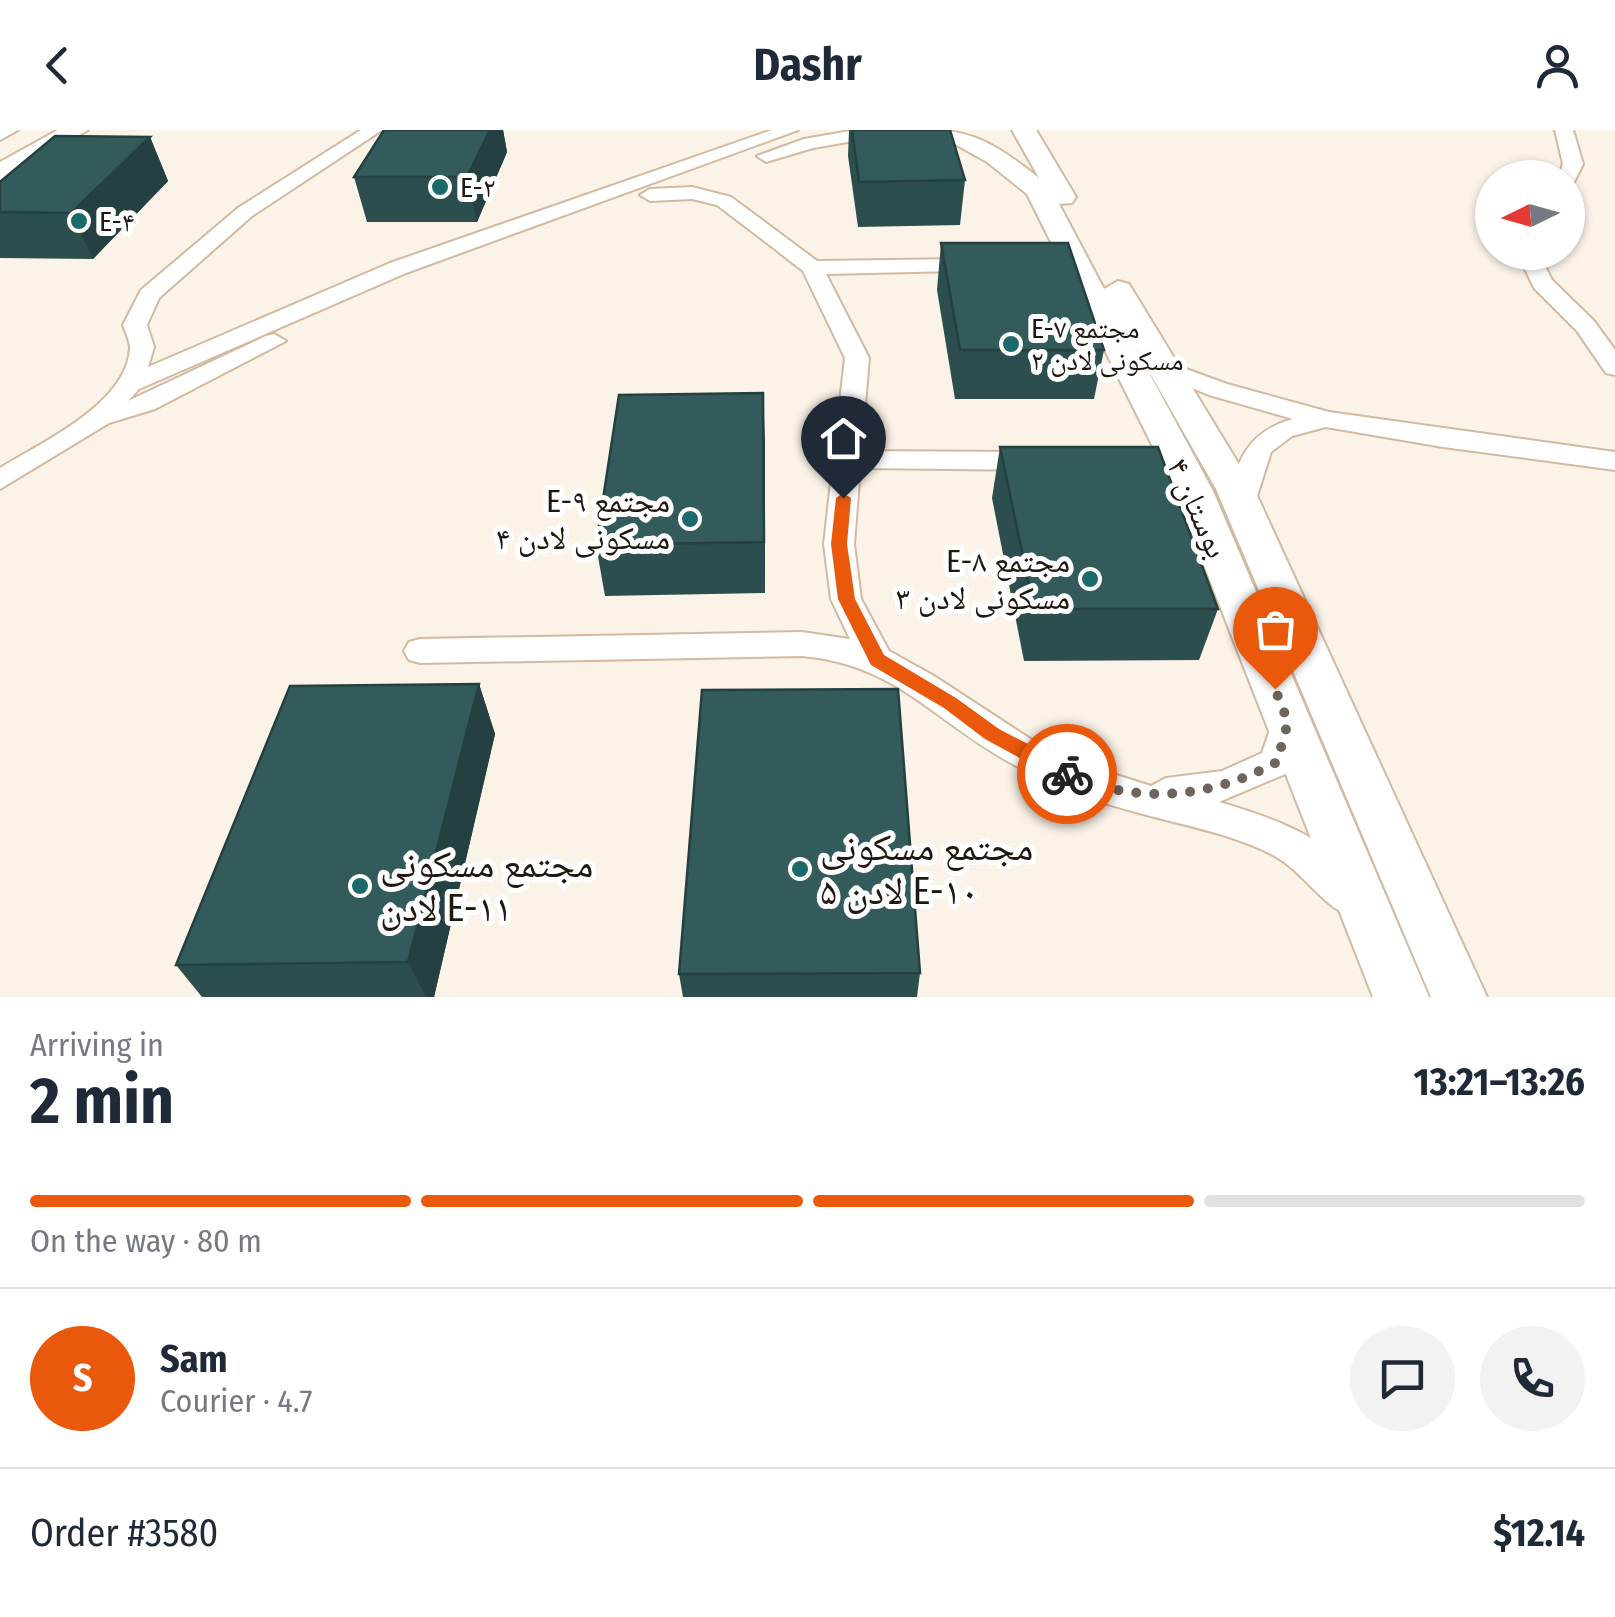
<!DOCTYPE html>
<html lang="en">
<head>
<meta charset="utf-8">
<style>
	:root { --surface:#fff; --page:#f2f2f3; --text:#1f2937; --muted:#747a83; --line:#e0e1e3; --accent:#ea580c }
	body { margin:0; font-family:"Fira Sans Condensed","Noto Naskh Arabic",sans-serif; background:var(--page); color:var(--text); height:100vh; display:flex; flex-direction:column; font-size:38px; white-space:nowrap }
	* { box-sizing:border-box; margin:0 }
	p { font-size:32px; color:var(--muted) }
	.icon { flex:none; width:55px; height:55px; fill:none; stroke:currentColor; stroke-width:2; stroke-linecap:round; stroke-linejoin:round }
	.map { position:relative; height:867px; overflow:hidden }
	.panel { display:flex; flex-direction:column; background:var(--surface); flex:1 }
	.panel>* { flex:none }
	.needle { width:65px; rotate:265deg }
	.buttons { position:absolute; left:1475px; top:30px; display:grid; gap:20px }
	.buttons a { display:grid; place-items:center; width:110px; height:110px; border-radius:50%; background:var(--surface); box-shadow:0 2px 8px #0004; font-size:50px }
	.pin { position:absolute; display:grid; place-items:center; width:85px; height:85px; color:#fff; margin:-102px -42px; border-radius:50% 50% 50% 0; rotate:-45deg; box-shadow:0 0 10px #0007 }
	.pin .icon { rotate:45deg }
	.courier { position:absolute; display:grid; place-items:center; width:100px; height:100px; margin:-50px; border:8px solid #ea580c; border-radius:50%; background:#fff; color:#222; box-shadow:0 2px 12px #0007 }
	.head em { font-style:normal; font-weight:700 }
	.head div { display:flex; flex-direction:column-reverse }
	.head { display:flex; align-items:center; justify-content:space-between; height:170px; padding:0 30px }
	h1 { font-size:65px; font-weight:700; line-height:75px }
	.bar { display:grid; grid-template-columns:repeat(4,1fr); gap:15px 10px; align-content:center; height:120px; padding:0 30px }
	.bar i { height:12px; border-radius:8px; background:var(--line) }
	.bar .current { background:var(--accent) }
	.bar p { grid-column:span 4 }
	.line { display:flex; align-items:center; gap:25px; padding:0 30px; border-top:2px solid var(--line) }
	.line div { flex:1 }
	.round { display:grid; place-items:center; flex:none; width:105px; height:105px; border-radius:52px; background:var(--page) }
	header { display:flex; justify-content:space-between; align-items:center; height:130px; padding:0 30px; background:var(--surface); font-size:45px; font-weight:700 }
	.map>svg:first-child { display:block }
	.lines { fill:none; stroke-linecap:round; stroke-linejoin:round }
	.street-casing { stroke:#d1baa1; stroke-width:4 }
	.secondary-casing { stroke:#d1baa1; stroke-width:4 }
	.street { fill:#fff; fill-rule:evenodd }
	.secondary { fill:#fff; fill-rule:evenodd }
	.wall { fill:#2d4e4e }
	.shaded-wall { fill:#244040 }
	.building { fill:#345b5b; stroke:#244040; stroke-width:2.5 }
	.route { fill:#ea580c }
	.done { stroke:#6d645b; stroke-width:10; stroke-dasharray:0 18 }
	.poi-dot { fill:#1c6969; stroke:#fff; stroke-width:4 }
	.labels { text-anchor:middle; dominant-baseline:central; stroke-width:10; stroke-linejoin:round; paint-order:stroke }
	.far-poi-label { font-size:28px; fill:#20180f; stroke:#fff; text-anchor:start }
	.poi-label { font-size:32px; fill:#20180f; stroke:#fff; text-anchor:end }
	.street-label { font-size:32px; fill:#20180f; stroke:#fff }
	.near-poi-label { font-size:38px; fill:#20180f; stroke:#fff; text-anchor:start }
</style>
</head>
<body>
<header><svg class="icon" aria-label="back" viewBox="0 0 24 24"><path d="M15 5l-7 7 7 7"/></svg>Dashr<svg class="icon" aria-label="person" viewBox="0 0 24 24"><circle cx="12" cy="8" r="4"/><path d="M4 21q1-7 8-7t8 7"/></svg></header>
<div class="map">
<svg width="1615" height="867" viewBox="0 0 1615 867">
	<rect width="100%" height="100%" fill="#fbf2e8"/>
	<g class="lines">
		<defs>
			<g id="street">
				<path d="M361,0H382L252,86L159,168L147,195L154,217L148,237L390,133L772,0H798L406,143L139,259L128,271L266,206L274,204L286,211L155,279L109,293L0,359V338C42,312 127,274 130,218C130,211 125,201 123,195L141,160L238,78Z"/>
				<polygon points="856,0 897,0 888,5 813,18 766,32 757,26 804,9"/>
				<polygon points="1555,0 1573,0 1583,34 1574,52 1568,54 1568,48 1558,48 1563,34"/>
				<path d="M692,57L731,67L817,131L964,129L967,134L964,139L956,141L826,144L869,228L861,321L1038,322L1052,331L1038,340L860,338L854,414L861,469L889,521L934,546L1035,612L1088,636L1151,656L1166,648L1222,641L1262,623L1276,582L1288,578L1300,582L1305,592L1290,642L1219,672C1274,688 1344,712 1370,768L1364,781L1350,786C1321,775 1303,741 1273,725C1232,704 1187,696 1143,684C1096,672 1051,655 1009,632C933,590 895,534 802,526L420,533L409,530L404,521L409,512L420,509L802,502L850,509L831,469L824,414L845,228L803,141L776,120L717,75L692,69L650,71L640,65L650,59Z"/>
				<polygon points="1517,122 1538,122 1552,150 1594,191 1615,220 1615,245 1606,243 1577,201 1534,158"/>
				<path d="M1164,231L1227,254L1329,282L1615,322V340L1443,317L1326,297L1292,306L1271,322L1252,382H1232L1228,375C1235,332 1248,301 1293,289L1209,265L1155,243L1152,238Z"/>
			</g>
			<g id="secondary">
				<polygon points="0,0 18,0 0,10"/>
				<polygon points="58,0 88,0 0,50 0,32"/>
				<path d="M930,0C977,0 1003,20 1039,48L1012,0H1036L1076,67L1072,73L1059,74L1104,159L1118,151L1129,154L1254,359L1487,867H1431L1216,359L1134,215L1213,361L1429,867H1373L1175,361L1027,64L987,32Z"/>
			</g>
		</defs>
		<!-- street casing -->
		<use href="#street" class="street-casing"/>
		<!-- secondary casing -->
		<use href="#secondary" class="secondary-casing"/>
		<!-- street -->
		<use href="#street" class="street"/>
		<!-- secondary -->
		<use href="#secondary" class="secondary"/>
	</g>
	<!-- wall -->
	<g class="wall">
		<polygon points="384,0 503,0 507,22 477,92 367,92 354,47"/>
		<polygon points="849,0 950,0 965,50 960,95 858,97 848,26"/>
		<polygon points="150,7 168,51 93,129 0,128 0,52"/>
		<polygon points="941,113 1104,220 1094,269 955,269 937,160"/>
		<polygon points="765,313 765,463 605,466 596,415"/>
		<polygon points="1000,317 1218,479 1199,530 1024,531 992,368"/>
		<polygon points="479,554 495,604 434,867 202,867 176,835"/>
		<polygon points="920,843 917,867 683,867 679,844"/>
	</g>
	<!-- shaded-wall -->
	<g class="shaded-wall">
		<polygon points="490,0 503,0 507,22 477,92 467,47"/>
		<polygon points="150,7 168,51 93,129 71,83"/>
		<polygon points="763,263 765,313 765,463 764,412"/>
		<polygon points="479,554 495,604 434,867 426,867 408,832"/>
	</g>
	<!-- building -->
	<g class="building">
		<polygon points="384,0 490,0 467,47 354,47"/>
		<polygon points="852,0 950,0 965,50 859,52"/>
		<polygon points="55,6 150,7 71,83 0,82 0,52"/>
		<polygon points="941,113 1068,113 1104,220 960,220"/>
		<polygon points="763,263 764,412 596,415 619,265"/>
		<polygon points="1000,317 1158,317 1218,479 1034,479"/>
		<polygon points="479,554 408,832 176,835 290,556"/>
		<polygon points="898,559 920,843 679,844 702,560"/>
	</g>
	<!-- route -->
	<polygon class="route" points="843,363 851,368 847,414 855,469 884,525 956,568 999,599 1074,638 1074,650 1060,650 985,609 944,578 871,535 838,469 831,414 836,368"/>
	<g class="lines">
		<!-- done -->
		<path class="done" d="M1067,644C1137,675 1210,669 1277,632L1288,592L1275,559"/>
	</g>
	<!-- markers -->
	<g class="poi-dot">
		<circle cx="440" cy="57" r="10"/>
		<circle cx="79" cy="91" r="10"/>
		<circle cx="1011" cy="214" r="10"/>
		<circle cx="690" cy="389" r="10"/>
		<circle cx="1090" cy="449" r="10"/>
		<circle cx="800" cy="739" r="10"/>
		<circle cx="360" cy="756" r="10"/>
	</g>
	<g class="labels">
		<!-- far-poi labels -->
		<g class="far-poi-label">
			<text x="460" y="57">E-۲</text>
			<text x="99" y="91">E-۴</text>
			<text x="1031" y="198">E-۷ مجتمع<tspan x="1031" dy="32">مسکونی لادن ۲</tspan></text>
		</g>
		<!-- poi labels -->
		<g class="poi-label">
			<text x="670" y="371">E-۹ مجتمع<tspan x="670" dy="37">مسکونی لادن ۴</tspan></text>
			<text x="1070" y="431">E-۸ مجتمع<tspan x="1070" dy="37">مسکونی لادن ۳</tspan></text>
		</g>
		<!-- street labels -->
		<g class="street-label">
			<text transform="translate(1198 378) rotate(66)">بوستان ۴</text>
		</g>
		<!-- near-poi labels -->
		<g class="near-poi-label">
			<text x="820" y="717">مجتمع مسکونی<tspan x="820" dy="44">لادن ۵ E-۱۰</tspan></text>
			<text x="380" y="734">مجتمع مسکونی<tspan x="380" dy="44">لادن E-۱۱</tspan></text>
		</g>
	</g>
</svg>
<div class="buttons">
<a><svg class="needle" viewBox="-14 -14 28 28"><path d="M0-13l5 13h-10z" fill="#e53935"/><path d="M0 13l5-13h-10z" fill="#747a83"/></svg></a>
</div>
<div class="pin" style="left:1275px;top:559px;background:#ea580c"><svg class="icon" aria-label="bag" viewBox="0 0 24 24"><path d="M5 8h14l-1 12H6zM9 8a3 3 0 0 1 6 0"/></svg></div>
<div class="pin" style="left:843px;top:368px;background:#1f2937"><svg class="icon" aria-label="home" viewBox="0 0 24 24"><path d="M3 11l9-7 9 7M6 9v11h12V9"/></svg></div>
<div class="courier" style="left:1067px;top:644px"><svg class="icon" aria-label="bike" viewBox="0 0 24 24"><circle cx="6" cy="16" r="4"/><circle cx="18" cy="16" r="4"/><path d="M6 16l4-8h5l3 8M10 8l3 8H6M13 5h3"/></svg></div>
</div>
<section class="panel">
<div class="head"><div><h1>2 min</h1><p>Arriving in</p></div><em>13:21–13:26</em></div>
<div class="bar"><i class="current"></i><i class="current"></i><i class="current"></i><i></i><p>On the way · 80 m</p></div>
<div class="line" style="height:180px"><b class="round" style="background:var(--accent);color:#fff">S</b><div><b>Sam</b><p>Courier · 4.7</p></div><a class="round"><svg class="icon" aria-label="chat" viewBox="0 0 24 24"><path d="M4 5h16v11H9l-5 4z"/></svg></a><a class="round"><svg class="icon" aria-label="phone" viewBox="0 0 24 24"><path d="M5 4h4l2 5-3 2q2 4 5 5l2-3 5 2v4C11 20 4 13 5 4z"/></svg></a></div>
<div class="line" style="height:130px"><div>Order #3580</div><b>$12.14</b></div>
</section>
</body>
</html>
